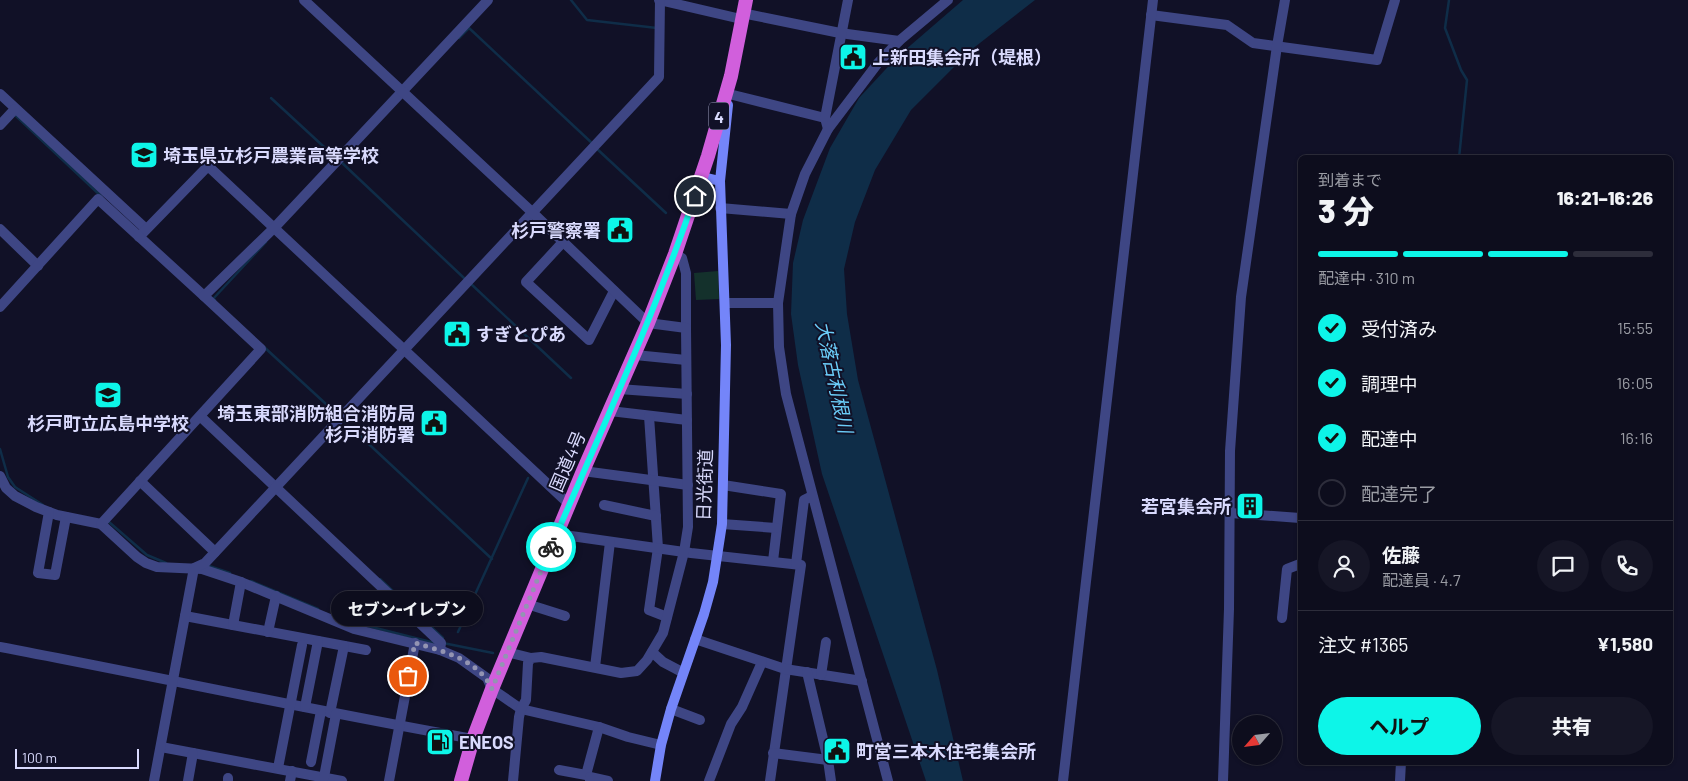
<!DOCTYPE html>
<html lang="ja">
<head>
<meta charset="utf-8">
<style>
	:root { --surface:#0d0d1d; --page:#161626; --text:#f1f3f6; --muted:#9a9ca4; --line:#2d2d3b; --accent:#0df5e8 }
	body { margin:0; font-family:Barlow,"Noto Sans JP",sans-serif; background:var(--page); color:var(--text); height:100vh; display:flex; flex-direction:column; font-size:19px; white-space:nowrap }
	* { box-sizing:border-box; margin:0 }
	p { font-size:16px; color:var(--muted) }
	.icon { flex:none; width:28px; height:28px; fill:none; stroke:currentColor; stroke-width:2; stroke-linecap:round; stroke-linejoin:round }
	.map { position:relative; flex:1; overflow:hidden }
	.panel { position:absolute; left:1298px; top:155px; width:375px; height:610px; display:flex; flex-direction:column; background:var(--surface); border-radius:8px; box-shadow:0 1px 4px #0004,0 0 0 1px var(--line) }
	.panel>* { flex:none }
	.needle { width:32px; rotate:242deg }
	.fabs { position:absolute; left:1232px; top:715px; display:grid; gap:10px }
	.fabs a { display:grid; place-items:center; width:50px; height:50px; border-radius:50%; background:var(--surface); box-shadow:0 1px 4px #0004,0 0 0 1px var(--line); font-size:25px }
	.scale { position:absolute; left:15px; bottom:12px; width:124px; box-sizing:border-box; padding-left:5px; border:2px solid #d9dafd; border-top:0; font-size:14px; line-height:18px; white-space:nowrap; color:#d9dafd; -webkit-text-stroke:4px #111127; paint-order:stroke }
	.pin { position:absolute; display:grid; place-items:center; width:42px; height:42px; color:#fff; margin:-21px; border:2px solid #fff; border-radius:50%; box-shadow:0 1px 5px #0007 }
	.courier { position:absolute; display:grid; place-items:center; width:50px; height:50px; margin:-25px; border:4px solid #0df5e8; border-radius:50%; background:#fff; color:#222; box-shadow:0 1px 6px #0007 }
	.bubble { position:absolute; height:35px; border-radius:18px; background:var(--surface); box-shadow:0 1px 4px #0004,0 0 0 1px var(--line); font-size:16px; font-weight:800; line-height:35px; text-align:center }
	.headline em { font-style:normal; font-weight:800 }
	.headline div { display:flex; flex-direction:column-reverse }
	.headline { display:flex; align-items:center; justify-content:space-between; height:85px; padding:0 20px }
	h1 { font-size:32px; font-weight:800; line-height:38px }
	.bar { display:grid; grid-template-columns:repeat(4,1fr); gap:8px 5px; align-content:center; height:60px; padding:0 20px }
	.bar i { height:6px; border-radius:4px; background:var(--line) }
	.bar .selected { background:var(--accent) }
	.bar p { grid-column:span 4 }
	.line { display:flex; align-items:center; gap:12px; padding:0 20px; border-top:1px solid var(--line) }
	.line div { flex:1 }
	.round { display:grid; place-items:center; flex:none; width:52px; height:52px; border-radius:26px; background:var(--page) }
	ol { padding:0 20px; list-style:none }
	li { display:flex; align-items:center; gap:15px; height:55px }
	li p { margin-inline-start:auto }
	li .icon { padding:5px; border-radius:50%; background:var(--accent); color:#111; stroke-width:4 }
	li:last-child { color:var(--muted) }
	li i { width:28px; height:28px; border:2px solid var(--line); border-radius:50% }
	.button { display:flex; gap:10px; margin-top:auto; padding:10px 20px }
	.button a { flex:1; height:58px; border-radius:30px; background:var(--accent); color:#111; font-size:20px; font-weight:800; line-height:58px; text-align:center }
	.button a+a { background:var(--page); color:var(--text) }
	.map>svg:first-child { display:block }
	.green { fill:#14312c }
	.water { fill:#0f2d48 }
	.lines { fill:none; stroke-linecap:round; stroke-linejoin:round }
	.stream { stroke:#0f2d48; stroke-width:2.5 }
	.minor { stroke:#3e4684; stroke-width:10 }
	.tertiary { stroke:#3e4684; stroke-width:10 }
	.secondary { stroke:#7485f9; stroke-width:10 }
	.trunk { stroke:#d15fdc; stroke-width:14 }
	.done { stroke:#9394b2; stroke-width:5; stroke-dasharray:0 9 }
	.route { stroke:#0df5e8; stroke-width:6 }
	.labels { text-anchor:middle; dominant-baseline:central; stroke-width:4; stroke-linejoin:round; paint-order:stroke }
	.shield { fill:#111127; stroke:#9d9ebd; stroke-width:1 }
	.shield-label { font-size:16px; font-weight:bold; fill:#d9dafd }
	.poi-label { font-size:18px; font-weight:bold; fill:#d9dafd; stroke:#111127; text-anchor:start }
	.street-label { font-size:18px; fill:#d9dafd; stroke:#111127 }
	.water-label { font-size:19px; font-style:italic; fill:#6bcdf9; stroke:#111127 }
</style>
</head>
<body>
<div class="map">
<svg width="1688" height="781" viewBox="0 0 1688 781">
	<rect width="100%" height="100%" fill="#111127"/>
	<!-- green -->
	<polygon class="green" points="718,271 719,299 696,300 694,273"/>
	<!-- water -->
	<polygon class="water" points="963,0 1035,0 971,50 911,110 875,170 855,222 844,269 847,314 858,380 937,670 963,781 926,781 822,474 798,365 791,314 793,263 803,220 830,148 859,98 897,57"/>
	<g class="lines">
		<!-- stream -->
		<g class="stream">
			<polyline points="571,0 587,20 657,28"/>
			<polyline points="1449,0 1445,28 1461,70 1467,80 1459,158"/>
			<polyline points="459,38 469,28 593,144"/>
			<polyline points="271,98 336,158"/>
			<polyline points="16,116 102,197"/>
			<polyline points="596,148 666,213"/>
			<polyline points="340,161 464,278"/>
			<polyline points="470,283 571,378"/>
			<polyline points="215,300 213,299 266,242"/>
			<polyline points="264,347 339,416"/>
			<polyline points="343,420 492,559"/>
			<polyline points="0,449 8,477 15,487 43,505"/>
			<polyline points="109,522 147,555 166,563"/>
			<polyline points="206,565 230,573"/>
			<polyline points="380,579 443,638"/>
			<polyline points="251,581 318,609"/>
			<polyline points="348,621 435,643"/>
			<polyline points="458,632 528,478"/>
			<polyline points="443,643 493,653"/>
		</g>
		<!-- minor -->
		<g class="minor">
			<polyline points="659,0 741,19"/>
			<polyline points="742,13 840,33 899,41"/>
			<polyline points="1151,15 1227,25 1253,43 1377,60 1395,0"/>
			<polyline points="0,94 146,229"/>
			<polyline points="729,94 825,118"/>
			<polyline points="0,125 15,109"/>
			<polyline points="828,129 825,118 848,0"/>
			<polyline points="720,208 791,214"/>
			<polyline points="0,229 38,266"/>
			<polyline points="139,237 208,166 569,504"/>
			<polyline points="563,242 526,282 589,340 614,291"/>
			<polyline points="675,254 682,258 686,273 686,328"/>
			<polyline points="725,303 778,303"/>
			<polyline points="0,307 98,199 204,296"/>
			<polyline points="635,355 686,360"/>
			<polyline points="619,389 687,394"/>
			<polyline points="610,411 687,420"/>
			<polyline points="649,416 658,548 649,610 667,617"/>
			<polyline points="201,417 441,643 440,650"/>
			<polyline points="583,471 688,485"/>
			<polyline points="0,476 6,488 15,496 36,507 57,515 101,524 137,557 146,563 157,567 202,569 241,582 354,629 440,650 459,658 487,678 492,689 521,709 599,727 628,737 661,745"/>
			<polyline points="140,481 215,552"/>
			<polyline points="723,485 781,494 773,561"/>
			<polyline points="604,505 656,516"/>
			<polyline points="49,512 38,573 55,575 66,517"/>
			<polyline points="1230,513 1300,518"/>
			<polyline points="101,524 261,349 204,296 275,227 488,0"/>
			<polyline points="722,524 776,528"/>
			<polyline points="557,534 691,553 801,565 770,781"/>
			<polyline points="796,564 804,500 812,496"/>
			<polyline points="527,604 565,616"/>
			<polyline points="185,616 366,650"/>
			<polyline points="1282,618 1287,569 1300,564"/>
			<polyline points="233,625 241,582"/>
			<polyline points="268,632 276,596"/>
			<polyline points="695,639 785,669 862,681"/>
			<path d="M0,647C158,677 315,711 473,739"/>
			<polyline points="507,652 531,658"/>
			<polyline points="652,652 663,662 682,672"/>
			<polyline points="595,667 610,542"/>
			<polyline points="807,672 828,760 831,781"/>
			<polyline points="821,675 826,642"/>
			<polyline points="305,707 318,641"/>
			<polyline points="671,709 700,720"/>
			<polyline points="330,713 344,646"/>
			<polyline points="161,747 342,781"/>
			<polyline points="773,753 828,760"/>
			<polyline points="311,762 321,711"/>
			<polyline points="278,768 302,645"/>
			<polyline points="559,770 586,775 599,727"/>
			<polyline points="324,777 336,714"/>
			<polyline points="154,781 194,568 205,563 659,77 660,0"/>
			<polyline points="188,781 193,753"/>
			<polyline points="228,781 228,778"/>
			<polyline points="290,781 292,771"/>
			<polyline points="389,781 415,643"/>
			<polyline points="513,781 519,717 521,709 526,700 528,663 531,658 541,657 621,673 637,671 647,660 663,633 684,552 688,527 686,328 648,323"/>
			<polyline points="590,781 590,777 608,781"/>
			<polyline points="709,781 731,724 742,707 762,662"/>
			<polyline points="888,781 786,394 779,347 778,303 791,214 805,174 828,129 878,63 899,41 948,0"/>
			<polyline points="1063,781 1153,0"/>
			<polyline points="1223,781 1229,609 1230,451 1241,297 1277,46 1285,0"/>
			<polyline points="1400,781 1401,762"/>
		</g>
		<!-- tertiary -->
		<polyline class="tertiary" points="304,0 533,213 648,323"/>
		<!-- secondary -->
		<g class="secondary">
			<polyline points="700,181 707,178 720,181"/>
			<polyline points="655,781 661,745 671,709 704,614 713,582 722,524 726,345 720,181 728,105"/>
		</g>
		<!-- trunk -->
		<polyline class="trunk" points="461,781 473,739 492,689 583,471 648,323 675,254 708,156 731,76 746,0"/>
	</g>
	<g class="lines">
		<!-- done -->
		<path class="done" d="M408,676L415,643C443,651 479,660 492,689L551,547"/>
		<!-- route -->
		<path class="route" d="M551,547C601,431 654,316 695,196"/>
	</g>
	<!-- icons -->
	<defs>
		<symbol id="civic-square" viewBox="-11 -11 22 22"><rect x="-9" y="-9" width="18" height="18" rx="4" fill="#0df5e8" stroke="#111127"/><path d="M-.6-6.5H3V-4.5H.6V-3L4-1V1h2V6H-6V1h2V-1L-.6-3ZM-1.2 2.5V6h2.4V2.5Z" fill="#111"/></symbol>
		<symbol id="school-square" viewBox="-11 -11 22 22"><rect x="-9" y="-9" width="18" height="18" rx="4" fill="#0df5e8" stroke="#111127"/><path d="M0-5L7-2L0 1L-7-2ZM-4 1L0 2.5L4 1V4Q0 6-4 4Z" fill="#111"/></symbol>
		<symbol id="building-square" viewBox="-11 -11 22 22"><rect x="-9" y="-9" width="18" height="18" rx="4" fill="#0df5e8" stroke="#111127"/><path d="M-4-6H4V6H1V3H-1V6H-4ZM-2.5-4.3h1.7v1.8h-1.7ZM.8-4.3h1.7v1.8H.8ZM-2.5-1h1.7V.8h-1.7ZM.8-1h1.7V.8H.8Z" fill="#111"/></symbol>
		<symbol id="fuel-square" viewBox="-11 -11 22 22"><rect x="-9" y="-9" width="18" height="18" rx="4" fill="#0df5e8" stroke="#111127"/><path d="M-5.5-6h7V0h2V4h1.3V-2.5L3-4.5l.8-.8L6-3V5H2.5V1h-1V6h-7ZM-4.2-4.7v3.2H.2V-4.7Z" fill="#111"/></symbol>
	</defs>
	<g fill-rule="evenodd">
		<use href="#civic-square" x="837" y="41" width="32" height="32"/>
		<use href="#school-square" x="128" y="139" width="32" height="32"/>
		<use href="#civic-square" x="604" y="214" width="32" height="32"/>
		<use href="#civic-square" x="441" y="318" width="32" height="32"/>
		<use href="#school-square" x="92" y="379" width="32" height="32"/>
		<use href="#civic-square" x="418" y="407" width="32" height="32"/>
		<use href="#building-square" x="1234" y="490" width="32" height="32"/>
		<use href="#fuel-square" x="424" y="726" width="32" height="32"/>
		<use href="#civic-square" x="821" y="735" width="32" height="32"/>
	</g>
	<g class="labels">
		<!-- shield labels -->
		<rect class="shield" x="709" y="102.5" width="20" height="27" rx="4"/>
		<g class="shield-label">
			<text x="719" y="116">4</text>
		</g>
		<!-- poi labels -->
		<g class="poi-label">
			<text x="872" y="57">上新田集会所（堤根）</text>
			<text x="163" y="155">埼玉県立杉戸農業高等学校</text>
			<text x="601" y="230" text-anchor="end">杉戸警察署</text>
			<text x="476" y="334">すぎとぴあ</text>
			<text x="415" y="413" text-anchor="end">埼玉東部消防組合消防局<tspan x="415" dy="21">杉戸消防署</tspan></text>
			<text x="108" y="423" text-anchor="middle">杉戸町立広島中学校</text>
			<text x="1231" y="506" text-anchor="end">若宮集会所</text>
			<text x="459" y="742">ENEOS</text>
			<text x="856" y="751">町営三本木住宅集会所</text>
		</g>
		<!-- street labels -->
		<g class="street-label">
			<text transform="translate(567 461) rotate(-67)">国道4号</text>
			<text transform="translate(704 485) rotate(-88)">日光街道</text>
		</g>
		<!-- water labels -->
		<g class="water-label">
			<text transform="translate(835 377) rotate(78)">大落古利根川</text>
		</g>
	</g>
</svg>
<div class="fabs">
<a><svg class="needle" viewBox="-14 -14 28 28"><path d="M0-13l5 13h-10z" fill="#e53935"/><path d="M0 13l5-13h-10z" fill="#9a9ca4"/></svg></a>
</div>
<div class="scale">100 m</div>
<div class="pin" style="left:408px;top:676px;background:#ea580c"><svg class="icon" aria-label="bag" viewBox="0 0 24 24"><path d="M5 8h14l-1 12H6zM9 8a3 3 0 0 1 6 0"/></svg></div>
<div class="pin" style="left:695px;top:196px;background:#1f2937"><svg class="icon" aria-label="home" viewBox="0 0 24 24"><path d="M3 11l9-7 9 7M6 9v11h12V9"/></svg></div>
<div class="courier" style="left:551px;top:547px"><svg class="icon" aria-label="bike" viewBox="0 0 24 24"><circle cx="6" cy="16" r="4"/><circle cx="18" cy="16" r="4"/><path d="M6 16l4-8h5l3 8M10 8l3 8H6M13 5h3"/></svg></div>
<div class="bubble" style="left:331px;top:591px;width:152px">セブン-イレブン</div>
<section class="panel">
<div class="headline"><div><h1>3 分</h1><p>到着まで</p></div><em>16:21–16:26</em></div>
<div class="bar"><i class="selected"></i><i class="selected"></i><i class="selected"></i><i></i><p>配達中 · 310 m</p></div>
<ol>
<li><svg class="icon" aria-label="check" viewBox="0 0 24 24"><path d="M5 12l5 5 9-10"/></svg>受付済み<p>15:55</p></li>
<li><svg class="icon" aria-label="check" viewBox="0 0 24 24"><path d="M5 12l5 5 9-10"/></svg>調理中<p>16:05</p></li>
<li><svg class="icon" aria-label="check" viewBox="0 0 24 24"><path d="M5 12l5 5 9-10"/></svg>配達中<p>16:16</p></li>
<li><i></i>配達完了</li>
</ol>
<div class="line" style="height:90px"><a class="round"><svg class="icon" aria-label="person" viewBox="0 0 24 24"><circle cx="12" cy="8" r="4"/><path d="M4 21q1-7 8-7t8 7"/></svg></a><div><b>佐藤</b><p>配達員 · 4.7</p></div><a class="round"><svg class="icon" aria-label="chat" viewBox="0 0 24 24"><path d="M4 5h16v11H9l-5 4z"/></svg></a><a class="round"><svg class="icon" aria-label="phone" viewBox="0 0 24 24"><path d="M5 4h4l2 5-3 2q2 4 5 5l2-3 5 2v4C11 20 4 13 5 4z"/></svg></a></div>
<div class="line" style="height:65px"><div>注文 #1365</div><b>¥1,580</b></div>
<div class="button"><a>ヘルプ</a><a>共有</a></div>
</section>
</div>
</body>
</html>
